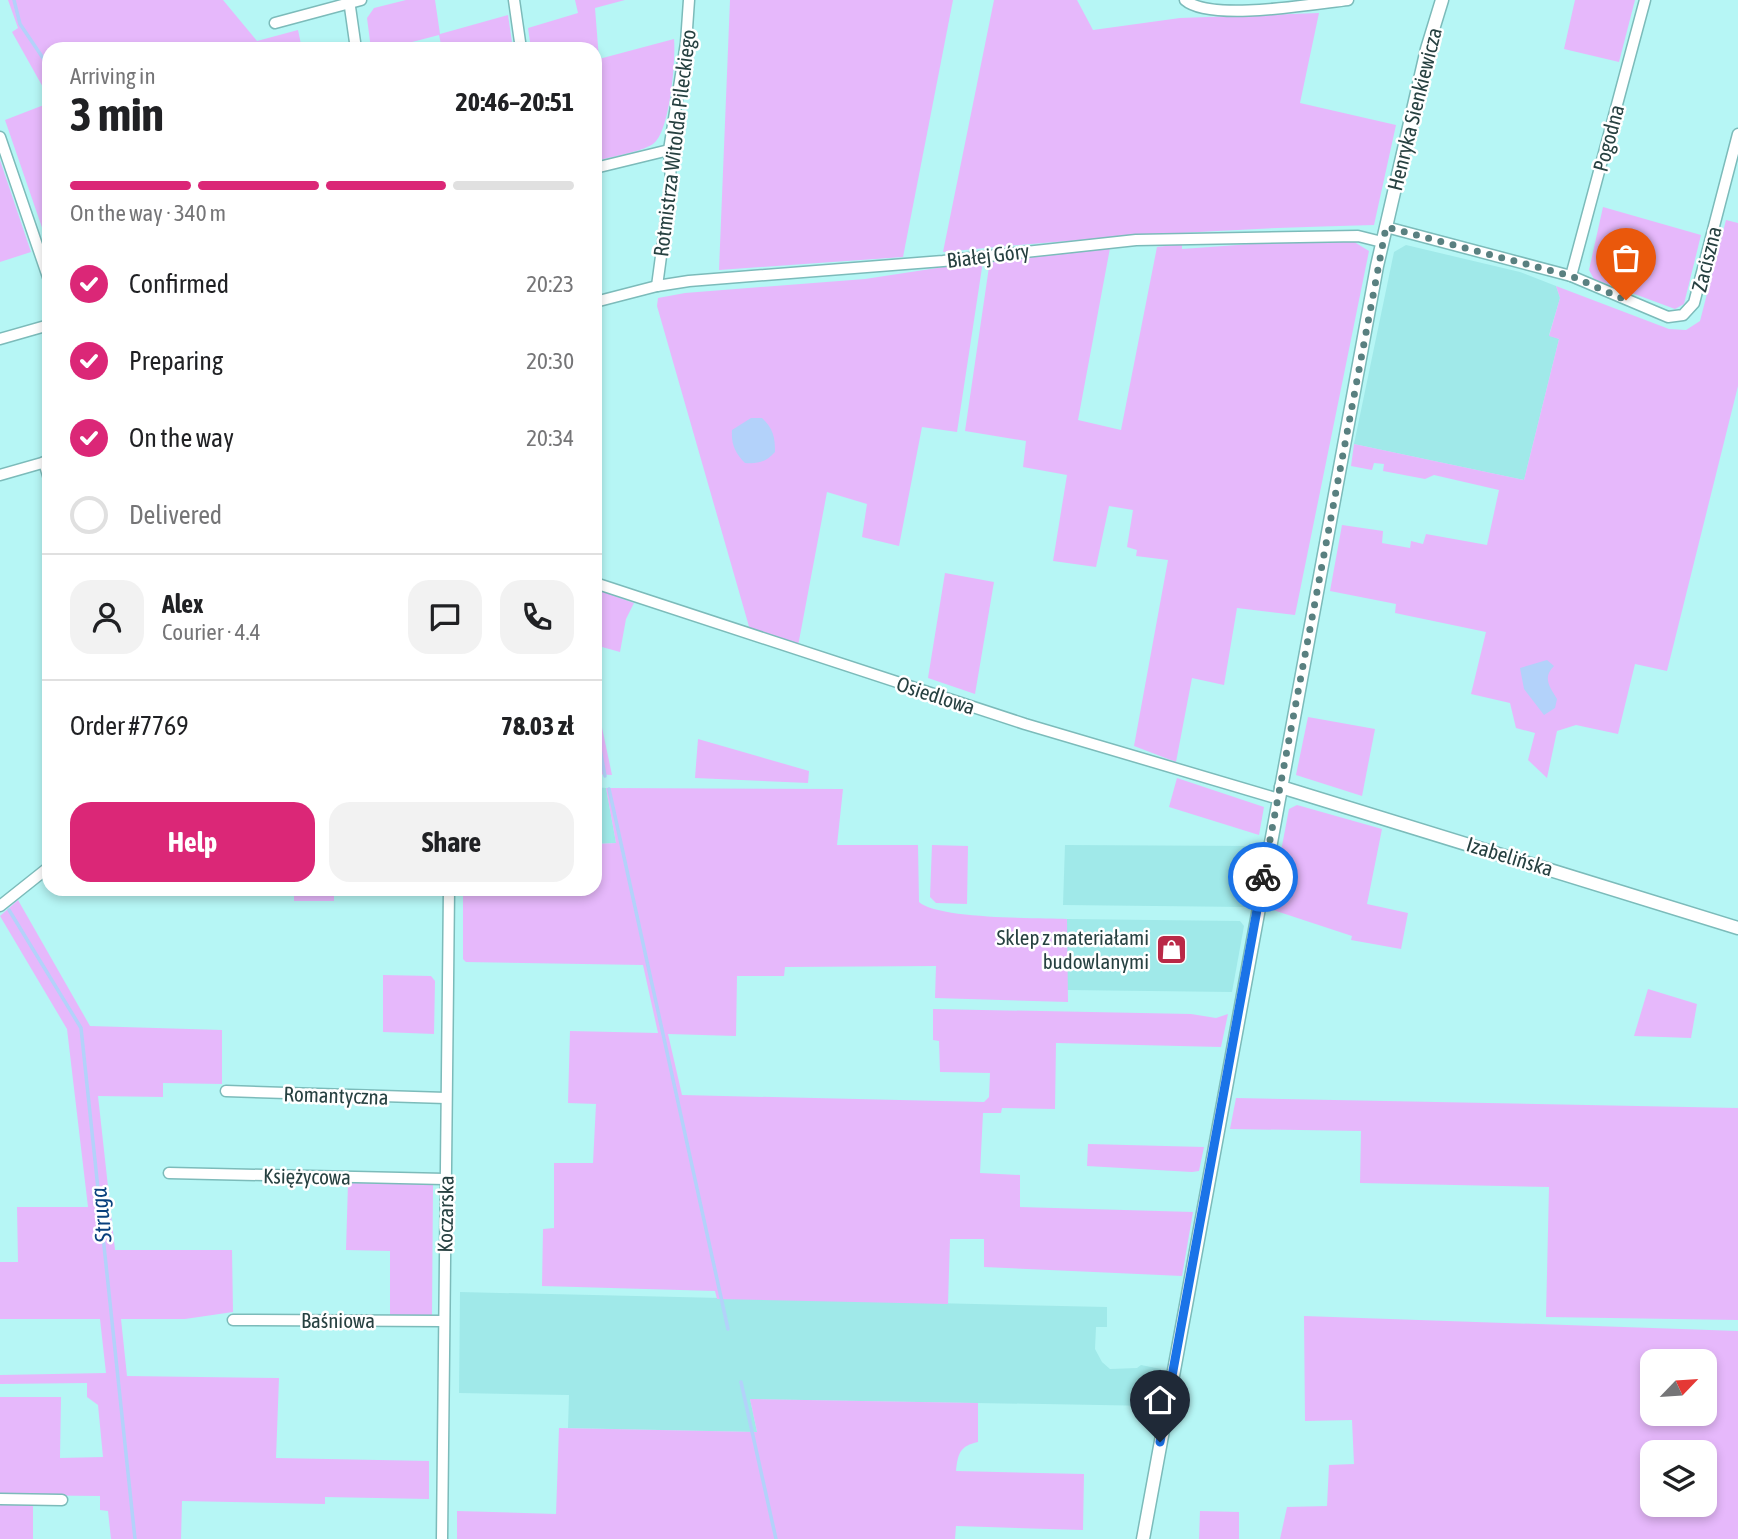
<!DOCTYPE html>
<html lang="en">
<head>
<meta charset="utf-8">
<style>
	:root { --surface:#fff; --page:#f2f2f2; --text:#202124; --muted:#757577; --line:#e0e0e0; --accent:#db2777 }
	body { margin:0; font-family:"Asap Condensed",sans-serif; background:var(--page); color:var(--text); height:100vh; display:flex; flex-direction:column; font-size:26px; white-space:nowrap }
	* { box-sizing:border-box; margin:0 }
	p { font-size:23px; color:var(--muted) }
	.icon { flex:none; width:38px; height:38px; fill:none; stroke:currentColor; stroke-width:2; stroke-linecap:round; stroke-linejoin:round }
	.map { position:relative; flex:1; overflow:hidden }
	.panel { position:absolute; left:42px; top:42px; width:560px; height:854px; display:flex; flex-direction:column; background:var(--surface); border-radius:21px; box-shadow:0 4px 10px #0003 }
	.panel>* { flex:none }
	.needle { width:46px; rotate:65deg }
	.buttons { position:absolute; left:1640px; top:1349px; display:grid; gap:14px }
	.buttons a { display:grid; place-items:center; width:77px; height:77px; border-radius:14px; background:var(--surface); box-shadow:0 4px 10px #0003; font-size:35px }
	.pin { position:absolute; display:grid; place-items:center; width:60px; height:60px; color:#fff; margin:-72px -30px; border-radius:50% 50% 50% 0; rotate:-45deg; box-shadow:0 0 7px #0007 }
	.pin .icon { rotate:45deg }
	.courier { position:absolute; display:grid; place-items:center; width:70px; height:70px; margin:-35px; border:5px solid #1a73e8; border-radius:50%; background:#fff; color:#222; box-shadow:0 2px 9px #0007 }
	.head em { font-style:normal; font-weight:700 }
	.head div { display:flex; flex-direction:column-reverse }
	.head { display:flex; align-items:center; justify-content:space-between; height:119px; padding:0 28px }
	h1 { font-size:46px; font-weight:700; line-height:52px }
	.bar { display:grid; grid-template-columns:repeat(4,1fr); gap:10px 7px; align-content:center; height:84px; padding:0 28px }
	.bar i { height:9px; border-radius:5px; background:var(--line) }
	.bar .on { background:var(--accent) }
	.bar p { grid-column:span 4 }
	.line { display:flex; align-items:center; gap:18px; padding:0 28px; border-top:2px solid var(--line) }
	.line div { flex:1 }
	.round { display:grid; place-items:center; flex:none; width:74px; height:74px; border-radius:21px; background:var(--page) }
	ol { padding:0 28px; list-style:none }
	li { display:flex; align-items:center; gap:21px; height:77px }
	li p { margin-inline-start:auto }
	li .icon { padding:7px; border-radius:50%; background:var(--accent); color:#fff; stroke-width:4 }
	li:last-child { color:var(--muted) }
	li i { width:38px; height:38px; border:4px solid var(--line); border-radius:50% }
	.button { display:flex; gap:14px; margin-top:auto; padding:14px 28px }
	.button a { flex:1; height:80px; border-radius:21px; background:var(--accent); color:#fff; font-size:28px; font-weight:700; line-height:80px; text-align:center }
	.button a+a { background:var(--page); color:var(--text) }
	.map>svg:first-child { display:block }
	.built { fill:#a0e9e9 }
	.green { fill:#e6b8fb; fill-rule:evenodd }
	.water { fill:#b3d2fa }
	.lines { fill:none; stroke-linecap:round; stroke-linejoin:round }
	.stream { stroke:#b3d2fa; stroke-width:3.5 }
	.minor-casing { stroke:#7cbbba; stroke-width:13 }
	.tertiary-casing { stroke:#7cbbba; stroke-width:15 }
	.minor { stroke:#fff; stroke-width:10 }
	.tertiary { stroke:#fff; stroke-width:12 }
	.done { stroke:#598080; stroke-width:7; stroke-dasharray:0 12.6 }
	.route { stroke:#1a73e8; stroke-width:9 }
	.labels { text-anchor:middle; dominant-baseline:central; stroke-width:5; stroke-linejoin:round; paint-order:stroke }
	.street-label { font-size:21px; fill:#274141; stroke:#fff }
	.poi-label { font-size:21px; fill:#274141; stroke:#fff; text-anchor:end }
	.water-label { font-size:23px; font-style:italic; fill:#09407d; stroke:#fff }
</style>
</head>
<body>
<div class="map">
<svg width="1738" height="1539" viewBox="0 0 1738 1539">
	<rect width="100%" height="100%" fill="#b6f6f5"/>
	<!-- built -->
	<g class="built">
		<polygon points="1406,245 1520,272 1556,286 1560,298 1549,335 1559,339 1524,480 1354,444 1394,252"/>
		<polygon points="595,787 606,788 616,843 595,844"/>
		<polygon points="1065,845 1255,846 1245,907 1063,905"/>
		<polygon points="1067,919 1240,921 1244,926 1232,992 1067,990"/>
		<polygon points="460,1292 1107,1307 1107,1327 1096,1327 1095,1349 1102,1362 1110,1369 1137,1368 1141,1365 1161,1369 1155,1406 750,1399 757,1432 568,1428 569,1395 459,1393"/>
	</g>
	<!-- green -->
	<g class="green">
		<polygon points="8,0 223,0 257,41 298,30 302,49 49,49 49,98 12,32 18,28"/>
		<polygon points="406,0 435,0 440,34 508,15 513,49 442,49 439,35 385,49 371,49 367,18 374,8"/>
		<path d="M575,0H625L595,8L599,59L674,39C676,59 670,133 653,144C641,152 610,157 595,161V112L601,110L598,59L595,60V49H531L528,28L578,13Z"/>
		<polygon points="730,0 953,0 903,257 719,270"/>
		<path d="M994,0H1077L1093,30L1180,18L1319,13L1300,103L1396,125L1374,225C1229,228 1086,238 943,252Z"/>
		<polygon points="1575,0 1635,0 1619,62 1564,49"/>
		<polygon points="49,103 49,248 5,120"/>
		<polygon points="0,160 31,252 0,262"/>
		<polygon points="1603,207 1701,235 1684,304 1675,309 1594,279 1589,270"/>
		<polygon points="1726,220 1738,223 1738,386 1667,671 1635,664 1618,734 1576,725 1557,731 1547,778 1528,760 1535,733 1516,728 1510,703 1471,694 1486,632 1395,613 1396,604 1330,591 1342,525 1383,531 1382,543 1410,548 1411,541 1423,544 1426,534 1487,545 1499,490 1434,475 1425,479 1383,471 1384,464 1374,463 1372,470 1351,466 1354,444 1524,480 1559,339 1549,336 1560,298 1556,286 1669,329 1686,330 1700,321"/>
		<polygon points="1306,240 1351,240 1369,251 1295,615 1237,608 1224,685 1192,678 1176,762 1134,746 1168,560 1136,556 1137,550 1127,547 1133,510 1109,506 1096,567 1053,561 1067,475 1023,467 1026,441 965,431 990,260 1110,248 1078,420 1121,430 1157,247 1182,244 1182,249"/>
		<polygon points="983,261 957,432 922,427 899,546 862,537 867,504 827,492 798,646 750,630 657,306 658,298 685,293 865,279"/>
		<polygon points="945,573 994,582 975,694 928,678"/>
		<polygon points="595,589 634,603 626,619 620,652 595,645"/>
		<polygon points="595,717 600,718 612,775 595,774"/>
		<polygon points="1308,717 1375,729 1362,796 1296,775"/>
		<polygon points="698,739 809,771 808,783 695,778"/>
		<polygon points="1177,778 1264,807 1259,835 1169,807"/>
		<path d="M606,788L843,789L837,845H918L919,902C937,919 1038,918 1067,919L1068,1002L935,998L936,966L785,967L784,976H737L736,1036L668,1034L682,1095L984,1102L989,1097L990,1073L940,1072L939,1041L933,1040V1009L1191,1014L1216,1018L1228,1014L1221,1047L1056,1043L1055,1109L1002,1108L1001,1113H983L980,1173L1020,1175V1207L1193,1212L1182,1276L984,1267V1239H950L948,1304L717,1299L715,1291L542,1286L543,1229L554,1228V1163H593L596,1104L568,1103L570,1031L658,1033L643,965L466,962L463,959V889H595V844L616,843Z"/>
		<polygon points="1297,805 1382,829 1367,904 1408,913 1401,949 1351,940 1352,936 1270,909 1289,809"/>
		<polygon points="932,845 968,846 967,904 936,903 930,897"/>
		<rect x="294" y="889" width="40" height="12"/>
		<polygon points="18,900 90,1026 222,1030 222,1084 163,1083 163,1097 98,1096 115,1250 232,1250 233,1312 185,1319 121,1319 127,1376 279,1378 276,1458 429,1461 429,1499 325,1497 325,1504 182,1501 181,1539 111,1539 108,1511 100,1510 100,1496 0,1495 0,1397 61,1397 60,1458 103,1457 98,1405 87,1397 87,1383 0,1384 0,1375 106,1373 100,1319 0,1319 0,1262 18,1262 17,1207 88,1207 67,1029 0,916"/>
		<polygon points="383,975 431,976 435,981 434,1034 383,1032"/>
		<polygon points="1648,989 1697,1004 1691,1038 1634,1036"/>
		<polygon points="1236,1098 1738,1108 1738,1320 1546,1317 1549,1187 1360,1183 1361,1131 1230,1129"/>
		<polygon points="1088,1144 1204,1147 1199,1171 1192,1172 1087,1166"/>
		<polygon points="348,1183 433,1184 432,1315 390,1316 390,1251 346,1250"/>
		<path d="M1304,1316L1738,1331V1539H1280L1287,1507L1327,1506L1329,1465L1354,1464L1352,1420L1305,1421ZM1652,1362H1704V1414H1652ZM1704,1452V1505H1652V1452Z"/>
		<path d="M750,1399L978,1403V1442C960,1446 958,1453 956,1471L1084,1474L1083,1530L956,1526L955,1539H457V1511L556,1514L559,1428L757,1432Z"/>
		<rect x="0" y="1505" width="33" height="34"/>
		<polygon points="1200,1511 1239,1512 1239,1539 1199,1539"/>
	</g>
	<!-- water -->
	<g class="water">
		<path d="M751,418H762C773,428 775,437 775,452C766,462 758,464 745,463C735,453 731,444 732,430Z"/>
		<path d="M1547,660L1554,666C1542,678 1550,687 1557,699L1555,708L1544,715L1524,689L1520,668Z"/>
	</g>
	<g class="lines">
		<!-- stream -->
		<g class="stream">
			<polyline points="14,0 20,24 49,67"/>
			<polyline points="595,722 605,776"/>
			<polyline points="609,789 728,1329"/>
			<polyline points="9,910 81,1028 135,1539"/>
			<polyline points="741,1382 776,1539"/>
		</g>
		<defs>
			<g id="minor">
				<polyline points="349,0 356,49"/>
				<polyline points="514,0 521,49"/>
				<path d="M1185,0C1210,22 1313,4 1348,0"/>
				<polyline points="275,23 361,0"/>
				<polyline points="0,137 49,280"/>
				<polyline points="595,168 669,150"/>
				<polyline points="1386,227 1571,276 1668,317 1683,315 1694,303 1738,134"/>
				<polyline points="1571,276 1645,0"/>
				<polyline points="657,286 671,182 669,150 686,43 689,0"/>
				<polyline points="595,302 657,286 689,281 943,261 1136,240 1358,236 1382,242"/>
				<polyline points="0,339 49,325"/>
				<polyline points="44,462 49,479"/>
				<polyline points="0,475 49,461"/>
				<polyline points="595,583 1025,724 1279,799"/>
				<polyline points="0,906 49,867"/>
				<polyline points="226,1091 446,1098"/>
				<polyline points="169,1173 445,1179"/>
				<polyline points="233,1320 443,1321"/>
				<polyline points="0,1499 62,1500"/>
				<polyline points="442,1539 449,889"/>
			</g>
			<g id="tertiary">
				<polyline points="1281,787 1738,928"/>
				<polyline points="1143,1539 1377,266 1427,49 1442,0"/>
			</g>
		</defs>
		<!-- minor casing -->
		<use href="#minor" class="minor-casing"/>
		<!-- tertiary casing -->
		<use href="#tertiary" class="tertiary-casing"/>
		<!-- minor -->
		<use href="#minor" class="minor"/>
		<!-- tertiary -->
		<use href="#tertiary" class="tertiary"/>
	</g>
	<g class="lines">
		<!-- done -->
		<polyline class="done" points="1263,877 1386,227 1571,276 1626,300"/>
		<!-- route -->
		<polyline class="route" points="1160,1442 1263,877"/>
	</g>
	<!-- icons -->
	<defs>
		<symbol id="shop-square" viewBox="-11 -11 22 22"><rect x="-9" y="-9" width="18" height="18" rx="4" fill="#ba2947" stroke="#fff"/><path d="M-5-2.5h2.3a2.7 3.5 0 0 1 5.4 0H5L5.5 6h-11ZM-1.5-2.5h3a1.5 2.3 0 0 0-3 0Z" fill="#fff"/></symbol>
	</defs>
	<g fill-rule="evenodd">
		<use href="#shop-square" x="1154" y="932" width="35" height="35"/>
	</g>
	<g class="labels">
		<!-- street labels -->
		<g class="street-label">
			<text transform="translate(1414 109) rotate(-76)">Henryka Sienkiewicza</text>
			<text transform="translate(1608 138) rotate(-75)">Pogodna</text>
			<text transform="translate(674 143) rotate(-83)">Rotmistrza Witolda Pileckiego</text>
			<text transform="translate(988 255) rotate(-7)">Białej Góry</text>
			<text transform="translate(1706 259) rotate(-76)">Zaciszna</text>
			<text transform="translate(936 695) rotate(18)">Osiedlowa</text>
			<text transform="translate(1510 856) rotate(17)">Izabelińska</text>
			<text transform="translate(336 1095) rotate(2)">Romantyczna</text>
			<text transform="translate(307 1176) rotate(1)">Księżycowa</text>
			<text transform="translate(445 1214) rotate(-89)">Koczarska</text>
			<text x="338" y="1320">Baśniowa</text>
		</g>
		<!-- poi labels -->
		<g class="poi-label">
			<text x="1149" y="937">Sklep z materiałami<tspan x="1149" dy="24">budowlanymi</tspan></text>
		</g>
		<!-- water labels -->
		<g class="water-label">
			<text transform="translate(101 1215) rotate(-96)">Struga</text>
		</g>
	</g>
</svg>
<div class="buttons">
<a><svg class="needle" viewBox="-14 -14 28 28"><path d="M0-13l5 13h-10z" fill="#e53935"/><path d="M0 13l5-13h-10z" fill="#757577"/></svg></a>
<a><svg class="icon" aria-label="layers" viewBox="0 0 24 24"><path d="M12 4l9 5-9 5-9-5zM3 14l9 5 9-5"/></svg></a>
</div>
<div class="pin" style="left:1626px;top:300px;background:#ea580c"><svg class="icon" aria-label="bag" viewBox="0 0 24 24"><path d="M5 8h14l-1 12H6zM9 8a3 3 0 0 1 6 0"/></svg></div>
<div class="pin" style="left:1160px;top:1442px;background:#1f2937"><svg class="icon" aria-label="home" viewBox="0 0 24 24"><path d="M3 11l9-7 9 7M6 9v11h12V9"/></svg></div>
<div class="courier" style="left:1263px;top:877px"><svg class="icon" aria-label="bike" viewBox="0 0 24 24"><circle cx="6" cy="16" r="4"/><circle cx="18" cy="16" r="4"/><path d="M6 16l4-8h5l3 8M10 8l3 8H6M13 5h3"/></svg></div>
<section class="panel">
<div class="head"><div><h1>3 min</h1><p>Arriving in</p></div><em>20:46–20:51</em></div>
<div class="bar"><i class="on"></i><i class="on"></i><i class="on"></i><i></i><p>On the way · 340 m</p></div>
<ol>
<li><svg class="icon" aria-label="check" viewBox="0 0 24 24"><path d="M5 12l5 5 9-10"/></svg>Confirmed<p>20:23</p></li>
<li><svg class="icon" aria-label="check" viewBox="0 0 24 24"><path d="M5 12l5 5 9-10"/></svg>Preparing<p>20:30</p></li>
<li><svg class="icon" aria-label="check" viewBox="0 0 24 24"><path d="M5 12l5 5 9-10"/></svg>On the way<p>20:34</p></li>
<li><i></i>Delivered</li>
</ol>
<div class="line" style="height:126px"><a class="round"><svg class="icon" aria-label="person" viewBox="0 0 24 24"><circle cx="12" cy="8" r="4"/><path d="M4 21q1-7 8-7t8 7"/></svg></a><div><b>Alex</b><p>Courier · 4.4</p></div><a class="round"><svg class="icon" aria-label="chat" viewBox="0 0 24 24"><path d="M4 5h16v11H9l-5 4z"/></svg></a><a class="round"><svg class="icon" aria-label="phone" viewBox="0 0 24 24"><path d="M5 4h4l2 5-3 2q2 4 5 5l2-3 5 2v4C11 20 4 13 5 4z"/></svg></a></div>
<div class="line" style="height:91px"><div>Order #7769</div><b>78.03 zł</b></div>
<div class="button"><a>Help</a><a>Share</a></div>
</section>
</div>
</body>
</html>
